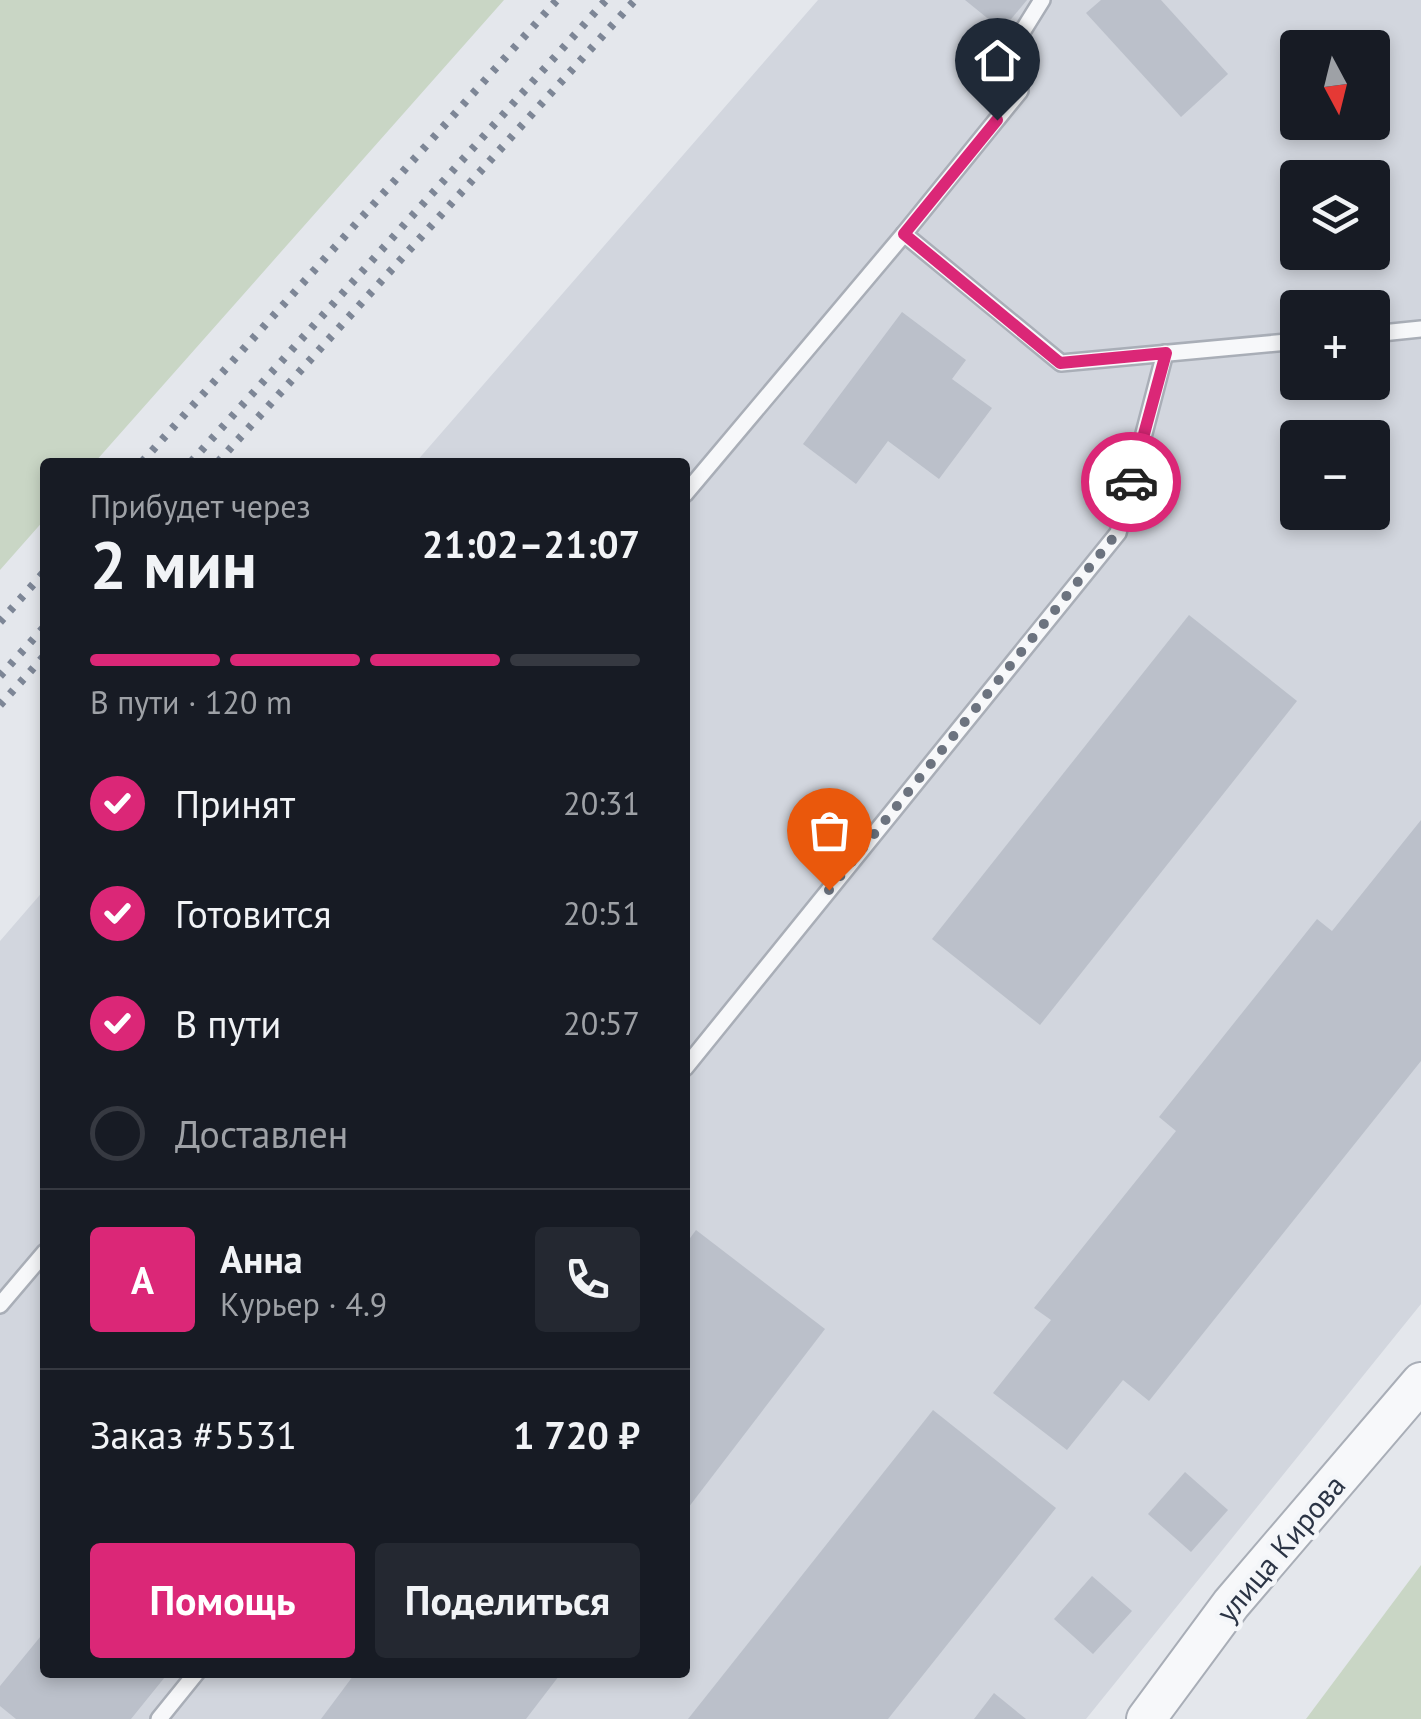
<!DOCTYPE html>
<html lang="ru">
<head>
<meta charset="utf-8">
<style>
	:root { --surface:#171b24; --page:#242831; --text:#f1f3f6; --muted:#9ea1a6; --line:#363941; --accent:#db2777 }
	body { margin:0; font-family:"PT Sans",sans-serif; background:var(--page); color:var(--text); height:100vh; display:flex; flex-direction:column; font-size:38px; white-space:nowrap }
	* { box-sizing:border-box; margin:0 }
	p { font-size:32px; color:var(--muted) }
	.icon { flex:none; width:55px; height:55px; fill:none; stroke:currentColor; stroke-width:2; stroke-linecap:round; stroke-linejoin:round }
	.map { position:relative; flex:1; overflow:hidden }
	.side { position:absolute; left:40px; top:458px; width:650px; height:1220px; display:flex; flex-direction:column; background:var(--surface); border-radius:10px; box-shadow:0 5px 15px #0003 }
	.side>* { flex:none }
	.needle { width:65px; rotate:173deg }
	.fabs { position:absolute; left:1280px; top:30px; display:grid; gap:20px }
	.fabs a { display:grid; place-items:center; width:110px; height:110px; border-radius:10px; background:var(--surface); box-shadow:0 5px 15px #0003; font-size:50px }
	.pin { position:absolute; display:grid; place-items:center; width:85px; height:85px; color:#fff; margin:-102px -42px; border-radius:50% 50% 50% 0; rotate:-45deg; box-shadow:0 0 10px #0007 }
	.pin .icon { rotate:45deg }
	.courier { position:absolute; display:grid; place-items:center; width:100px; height:100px; margin:-50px; border:8px solid #db2777; border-radius:50%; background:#fff; color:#222; box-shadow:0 2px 12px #0007 }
	.head em { font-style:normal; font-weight:700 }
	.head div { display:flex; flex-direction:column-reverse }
	.head { display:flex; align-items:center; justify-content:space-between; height:170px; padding:0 50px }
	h1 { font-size:65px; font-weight:700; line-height:75px }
	.bar { display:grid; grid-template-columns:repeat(4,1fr); gap:15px 10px; align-content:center; height:120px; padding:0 50px }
	.bar i { height:12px; border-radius:8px; background:var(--line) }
	.bar .selected { background:var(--accent) }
	.bar p { grid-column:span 4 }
	.line { display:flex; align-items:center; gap:25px; padding:0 50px; border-top:2px solid var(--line) }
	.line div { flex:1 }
	.round { display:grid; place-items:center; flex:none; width:105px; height:105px; border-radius:10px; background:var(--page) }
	ol { padding:0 50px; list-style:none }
	li { display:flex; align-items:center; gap:30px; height:110px }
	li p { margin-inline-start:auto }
	li .icon { padding:10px; border-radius:50%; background:var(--accent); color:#fff; stroke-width:4 }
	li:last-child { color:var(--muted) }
	li i { width:55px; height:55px; border:5px solid var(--line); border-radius:50% }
	.action { display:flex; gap:20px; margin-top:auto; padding:20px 50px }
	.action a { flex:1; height:115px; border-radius:10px; background:var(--accent); color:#fff; font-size:40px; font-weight:700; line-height:115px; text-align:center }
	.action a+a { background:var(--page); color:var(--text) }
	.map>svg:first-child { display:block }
	.built { fill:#d2d6de; fill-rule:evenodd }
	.green { fill:#c9d6c5 }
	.building { fill:#bbc0ca }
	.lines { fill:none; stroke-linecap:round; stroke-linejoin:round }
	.service-casing { stroke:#a9aeb7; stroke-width:20 }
	.tertiary-casing { stroke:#a9aeb7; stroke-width:42 }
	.service { stroke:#f7f8fa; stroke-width:15 }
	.tertiary { stroke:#f7f8fa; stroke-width:38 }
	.rail { stroke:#7d8696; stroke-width:8; stroke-dasharray:5 10; stroke-linecap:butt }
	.done { stroke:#6c737f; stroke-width:10; stroke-dasharray:0 18 }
	.route { stroke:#db2777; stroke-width:12 }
	.labels { text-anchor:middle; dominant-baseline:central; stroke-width:9; stroke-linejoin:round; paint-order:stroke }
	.street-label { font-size:30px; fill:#2b3445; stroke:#f4f6f9 }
</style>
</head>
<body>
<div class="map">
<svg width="1421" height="1719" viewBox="0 0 1421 1719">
	<rect width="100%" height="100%" fill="#e4e7ec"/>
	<!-- built -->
	<path class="built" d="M818,0H1421V1304L1086,1719H0V941L45,889V1672H685V462H416ZM1298,48H1372V122H1298ZM1298,178H1372V252H1298ZM1298,308H1372V382H1298ZM1298,438H1372V512H1298Z"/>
	<!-- green -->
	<g class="green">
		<polygon points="0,0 504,0 95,462 45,462 45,519 0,570"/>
		<polygon points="1421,1565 1421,1719 1306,1719"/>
	</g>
	<!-- building -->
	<g class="building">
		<polygon points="965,0 1027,0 1002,30"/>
		<polygon points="1101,0 1161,0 1228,74 1181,117 1086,13"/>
		<polygon points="902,312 966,360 952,379 992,408 939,479 888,441 856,484 803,444"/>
		<polygon points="1189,615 1297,701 1040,1025 932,939"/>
		<polygon points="1421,820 1421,1061 1149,1401 1123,1380 1067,1450 993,1393 1051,1320 1034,1308 1176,1131 1159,1117 1317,919 1332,931"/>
		<polygon points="696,1230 825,1329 685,1512 685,1245"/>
		<polygon points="933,1410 1056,1508 888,1719 688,1719"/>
		<polygon points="1185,1472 1228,1510 1191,1552 1148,1514"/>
		<polygon points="1092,1576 1132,1611 1093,1654 1054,1619"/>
		<polygon points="45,1631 45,1672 169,1672 131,1719 16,1719 0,1706 0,1686"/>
		<polygon points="356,1672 562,1672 526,1719 321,1719"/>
		<polygon points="994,1693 1026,1719 974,1719"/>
	</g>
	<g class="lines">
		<defs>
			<g id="service">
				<polyline points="1042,0 1019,37 1020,91 904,234 1061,363 1298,341"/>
				<polyline points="1372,334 1421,329"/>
				<polyline points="685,494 904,234"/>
				<polyline points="685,1068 1118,533 1165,353"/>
				<polyline points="0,1305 45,1252"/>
				<polyline points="159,1719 197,1672"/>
			</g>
			<polyline id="tertiary" points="1146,1719 1231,1604 1421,1382"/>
		</defs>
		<!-- service casing -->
		<use href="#service" class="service-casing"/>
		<!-- tertiary casing -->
		<use href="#tertiary" class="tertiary-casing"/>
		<!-- service -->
		<use href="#service" class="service"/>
		<!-- tertiary -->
		<use href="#tertiary" class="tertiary"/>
		<!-- rail -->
		<g class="rail">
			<polyline points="142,462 557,0"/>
			<polyline points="191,462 606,0"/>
			<polyline points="218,462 635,0"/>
			<polyline points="0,622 45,571"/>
			<polyline points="0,676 45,626"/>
			<polyline points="0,705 45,655"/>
		</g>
	</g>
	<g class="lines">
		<!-- done -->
		<polyline class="done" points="829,890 1118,532 1131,482"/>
		<!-- route -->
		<polyline class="route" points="997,120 904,234 1060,363 1166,353 1131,482"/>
	</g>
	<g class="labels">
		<!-- street labels -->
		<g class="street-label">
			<text transform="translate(1280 1548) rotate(-50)">улица Кирова</text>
		</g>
	</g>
</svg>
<div class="fabs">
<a><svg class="needle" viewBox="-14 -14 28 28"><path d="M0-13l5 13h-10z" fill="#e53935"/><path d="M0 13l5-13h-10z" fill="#9ea1a6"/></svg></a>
<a><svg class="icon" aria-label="layers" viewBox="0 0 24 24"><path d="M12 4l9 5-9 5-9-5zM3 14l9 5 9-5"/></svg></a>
<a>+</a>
<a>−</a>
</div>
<div class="pin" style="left:829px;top:890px;background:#ea580c"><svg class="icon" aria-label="bag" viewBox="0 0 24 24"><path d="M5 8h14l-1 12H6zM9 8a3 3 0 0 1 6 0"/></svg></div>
<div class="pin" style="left:997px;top:120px;background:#1f2937"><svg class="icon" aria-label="home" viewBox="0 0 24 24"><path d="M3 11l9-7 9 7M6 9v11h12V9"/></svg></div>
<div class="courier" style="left:1131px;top:482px"><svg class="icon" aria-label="car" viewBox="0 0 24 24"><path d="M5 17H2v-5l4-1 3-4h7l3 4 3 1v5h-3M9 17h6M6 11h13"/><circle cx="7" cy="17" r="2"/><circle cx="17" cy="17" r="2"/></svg></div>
<section class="side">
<div class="head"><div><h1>2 мин</h1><p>Прибудет через</p></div><em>21:02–21:07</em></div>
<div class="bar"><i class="selected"></i><i class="selected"></i><i class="selected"></i><i></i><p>В пути · 120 m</p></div>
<ol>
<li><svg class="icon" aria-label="check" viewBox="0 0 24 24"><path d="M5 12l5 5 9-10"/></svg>Принят<p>20:31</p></li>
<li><svg class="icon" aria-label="check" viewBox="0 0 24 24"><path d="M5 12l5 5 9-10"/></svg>Готовится<p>20:51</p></li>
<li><svg class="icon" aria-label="check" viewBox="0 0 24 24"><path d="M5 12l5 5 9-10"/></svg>В пути<p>20:57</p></li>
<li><i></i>Доставлен</li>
</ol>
<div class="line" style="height:180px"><b class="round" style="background:var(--accent);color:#fff">А</b><div><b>Анна</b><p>Курьер · 4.9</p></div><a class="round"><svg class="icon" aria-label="phone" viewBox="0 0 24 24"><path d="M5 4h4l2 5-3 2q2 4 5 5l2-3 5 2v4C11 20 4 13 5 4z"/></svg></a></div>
<div class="line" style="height:130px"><div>Заказ #5531</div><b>1 720 ₽</b></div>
<div class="action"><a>Помощь</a><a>Поделиться</a></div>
</section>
</div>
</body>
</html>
